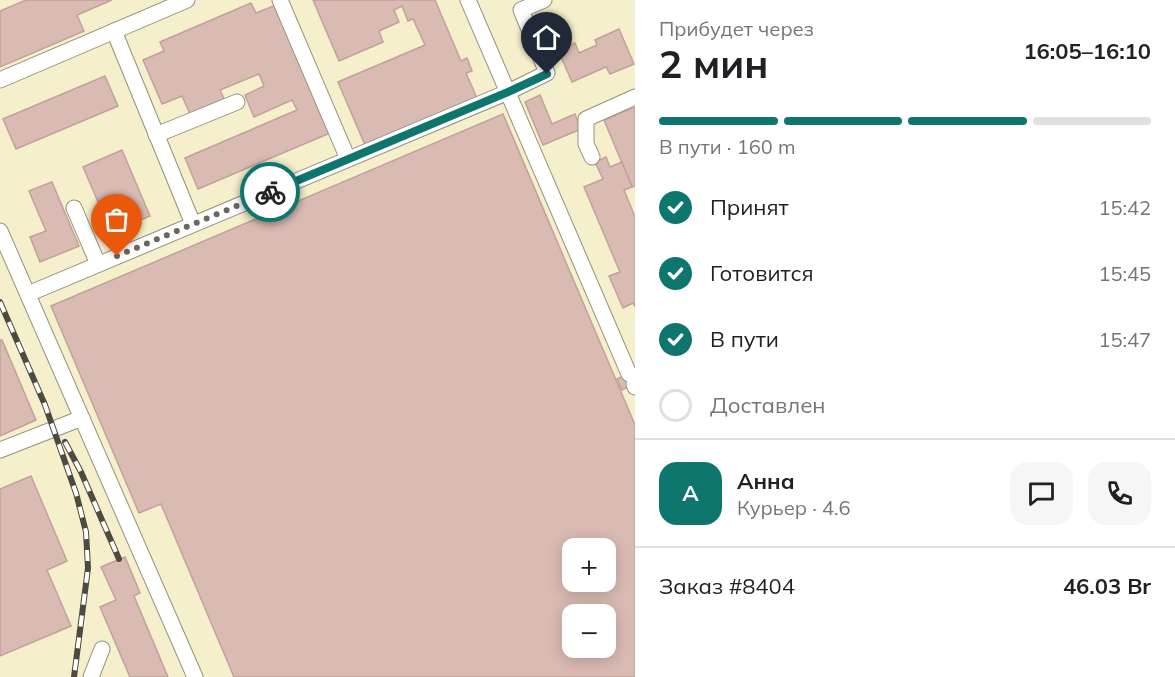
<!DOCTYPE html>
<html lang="ru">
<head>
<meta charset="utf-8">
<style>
	:root { --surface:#fff; --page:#f6f6f6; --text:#202124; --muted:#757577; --line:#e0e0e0; --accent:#0f766e }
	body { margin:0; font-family:Mulish,sans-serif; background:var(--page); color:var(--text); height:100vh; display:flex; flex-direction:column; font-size:22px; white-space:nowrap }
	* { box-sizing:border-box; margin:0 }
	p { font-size:20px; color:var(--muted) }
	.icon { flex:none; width:33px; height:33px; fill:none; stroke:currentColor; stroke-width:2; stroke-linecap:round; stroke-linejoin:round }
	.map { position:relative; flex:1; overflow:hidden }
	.sheet { display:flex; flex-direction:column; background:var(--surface); width:540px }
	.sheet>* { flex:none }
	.buttons { position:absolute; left:562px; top:538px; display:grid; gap:12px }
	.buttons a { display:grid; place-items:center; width:54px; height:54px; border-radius:12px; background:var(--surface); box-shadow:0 3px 15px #0003; font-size:30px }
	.pin { position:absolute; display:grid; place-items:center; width:51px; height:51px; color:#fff; margin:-62px -26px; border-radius:50% 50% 50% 0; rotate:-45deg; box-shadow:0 0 6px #0007 }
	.pin .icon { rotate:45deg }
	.courier { position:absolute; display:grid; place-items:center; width:60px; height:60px; margin:-30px; border:4px solid #0f766e; border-radius:50%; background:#fff; color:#222; box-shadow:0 2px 8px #0007 }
	.overview em { font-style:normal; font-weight:700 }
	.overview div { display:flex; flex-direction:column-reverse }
	.overview { display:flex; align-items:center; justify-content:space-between; height:102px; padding:0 24px }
	h1 { font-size:39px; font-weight:700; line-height:45px }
	.bar { display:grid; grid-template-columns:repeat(4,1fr); gap:9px 6px; align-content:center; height:72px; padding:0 24px }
	.bar i { height:8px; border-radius:4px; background:var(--line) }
	.bar .selected { background:var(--accent) }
	.bar p { grid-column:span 4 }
	.line { display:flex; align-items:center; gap:15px; padding:0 24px; border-top:2px solid var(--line) }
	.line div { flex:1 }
	.round { display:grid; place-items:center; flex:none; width:63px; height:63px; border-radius:18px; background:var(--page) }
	ol { padding:0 24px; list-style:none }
	li { display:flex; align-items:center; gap:18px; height:66px }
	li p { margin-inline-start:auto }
	li .icon { padding:6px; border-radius:50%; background:var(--accent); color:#fff; stroke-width:4 }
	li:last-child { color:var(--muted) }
	li i { width:33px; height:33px; border:3px solid var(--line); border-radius:50% }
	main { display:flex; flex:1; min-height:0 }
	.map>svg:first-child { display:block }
	.built { fill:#f5efcc; fill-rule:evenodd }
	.building { fill:#dabbb3; stroke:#c0a29a; stroke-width:1.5; fill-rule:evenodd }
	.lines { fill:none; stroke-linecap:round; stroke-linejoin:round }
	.minor-casing { stroke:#969178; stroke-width:17 }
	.minor { stroke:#fff; stroke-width:15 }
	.rail-casing { stroke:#4d4b3f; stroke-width:6 }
	.rail { stroke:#fff; stroke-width:4; stroke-dasharray:11; stroke-linecap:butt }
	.done { stroke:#6a685c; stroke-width:6; stroke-dasharray:0 10.8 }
	.route { stroke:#0f766e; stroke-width:8 }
</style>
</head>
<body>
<main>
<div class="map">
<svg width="635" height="677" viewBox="0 0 635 677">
	<rect width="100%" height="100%" fill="#fefceb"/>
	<!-- built -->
	<path class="built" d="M0,0H635V677H0ZM573,549H606V582H573ZM573,615H606V648H573Z"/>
	<!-- building -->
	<g class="building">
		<polygon points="26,0 112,0 77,15 84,31 0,67 0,11"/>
		<polygon points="313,0 435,0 461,61 467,58 472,71 466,73 477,98 365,145 338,82 425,45 413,19 408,21 402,6 394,10 399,22 379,31 383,42 339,61"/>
		<polygon points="251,3 256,13 276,5 330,133 198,189 185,158 297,110 292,100 254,117 245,95 264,86 259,74 220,90 225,101 191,116 182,96 162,104 143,60 164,51 160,42"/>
		<polygon points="619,29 634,64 610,74 606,67 572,82 558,50 575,43 579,53 597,45 595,40"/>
		<polygon points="105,76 118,106 16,149 3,119"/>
		<polygon points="540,95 552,124 575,114 581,129 543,145 525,102"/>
		<polygon points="635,107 635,186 632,187 604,120"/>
		<path d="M503,114L635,425V677H234L161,504L139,513L51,306ZM573,549H606V582H573ZM573,615H606V648H573Z"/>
		<polygon points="122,150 150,216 111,232 83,167"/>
		<polygon points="606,157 610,167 622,162 632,187 624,190 635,217 635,307 633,303 623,308 609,276 620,272 584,187 603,179 595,162"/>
		<polygon points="52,182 79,246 40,262 30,237 46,231 29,191"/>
		<polygon points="0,340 2,340 36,420 0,436"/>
		<polygon points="635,371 635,384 622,390 617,379"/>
		<polygon points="31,476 67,561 47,570 71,626 0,656 0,489"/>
		<polygon points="125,557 140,593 134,596 168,677 130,677 100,607 116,600 101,567"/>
	</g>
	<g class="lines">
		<defs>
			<g id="minor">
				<polyline points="280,0 348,159"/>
				<polyline points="468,0 629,374"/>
				<polyline points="114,31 193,224"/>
				<polyline points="0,80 187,0"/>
				<polyline points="156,135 237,102"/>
				<polyline points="592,157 586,144 586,119 635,97"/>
				<polyline points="74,208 98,264"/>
				<polyline points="0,231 195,677"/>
				<polyline points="28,294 508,92 547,73 521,10 544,0"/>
				<polyline points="634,384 635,387"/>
				<polyline points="0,450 82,418"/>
				<polyline points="91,677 102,649"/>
			</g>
		</defs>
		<!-- minor casing -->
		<use href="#minor" class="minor-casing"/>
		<!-- minor -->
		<use href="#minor" class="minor"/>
		<defs>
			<g id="rail">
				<polyline points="0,302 45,405 76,493 86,532 88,568 74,677"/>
				<polyline points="65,442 81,472 119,559"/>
			</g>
		</defs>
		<!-- rail casing -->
		<use href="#rail" class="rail-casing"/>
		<!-- rail -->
		<use href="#rail" class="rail"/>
	</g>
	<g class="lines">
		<!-- done -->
		<polyline class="done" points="117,256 270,192"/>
		<!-- route -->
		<polyline class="route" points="270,192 508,92 547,74"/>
	</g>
</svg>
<div class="buttons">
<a>+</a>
<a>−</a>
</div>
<div class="pin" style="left:117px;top:256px;background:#ea580c"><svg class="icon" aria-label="bag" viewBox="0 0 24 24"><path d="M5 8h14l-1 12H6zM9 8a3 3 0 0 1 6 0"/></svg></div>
<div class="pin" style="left:547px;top:74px;background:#1f2937"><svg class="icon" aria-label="home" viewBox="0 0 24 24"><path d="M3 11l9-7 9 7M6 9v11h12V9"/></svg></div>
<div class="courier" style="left:270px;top:192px"><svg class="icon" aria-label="bike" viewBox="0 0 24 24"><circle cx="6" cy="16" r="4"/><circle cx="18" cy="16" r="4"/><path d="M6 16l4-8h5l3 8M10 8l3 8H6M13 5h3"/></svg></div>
</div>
<section class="sheet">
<div class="overview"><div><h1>2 мин</h1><p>Прибудет через</p></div><em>16:05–16:10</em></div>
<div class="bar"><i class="selected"></i><i class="selected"></i><i class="selected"></i><i></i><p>В пути · 160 m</p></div>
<ol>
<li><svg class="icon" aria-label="check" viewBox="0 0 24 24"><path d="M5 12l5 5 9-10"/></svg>Принят<p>15:42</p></li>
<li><svg class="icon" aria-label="check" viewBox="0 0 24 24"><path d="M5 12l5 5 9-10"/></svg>Готовится<p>15:45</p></li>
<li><svg class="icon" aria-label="check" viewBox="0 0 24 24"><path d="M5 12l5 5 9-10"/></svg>В пути<p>15:47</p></li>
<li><i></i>Доставлен</li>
</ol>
<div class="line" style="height:108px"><b class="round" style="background:var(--accent);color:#fff">А</b><div><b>Анна</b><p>Курьер · 4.6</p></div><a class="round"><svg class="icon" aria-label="chat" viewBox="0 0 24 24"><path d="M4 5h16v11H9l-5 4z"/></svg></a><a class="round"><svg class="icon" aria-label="phone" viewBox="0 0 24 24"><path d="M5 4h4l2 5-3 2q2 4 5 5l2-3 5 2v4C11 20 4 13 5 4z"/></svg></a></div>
<div class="line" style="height:78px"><div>Заказ #8404</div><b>46.03 Br</b></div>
</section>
</main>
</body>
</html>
